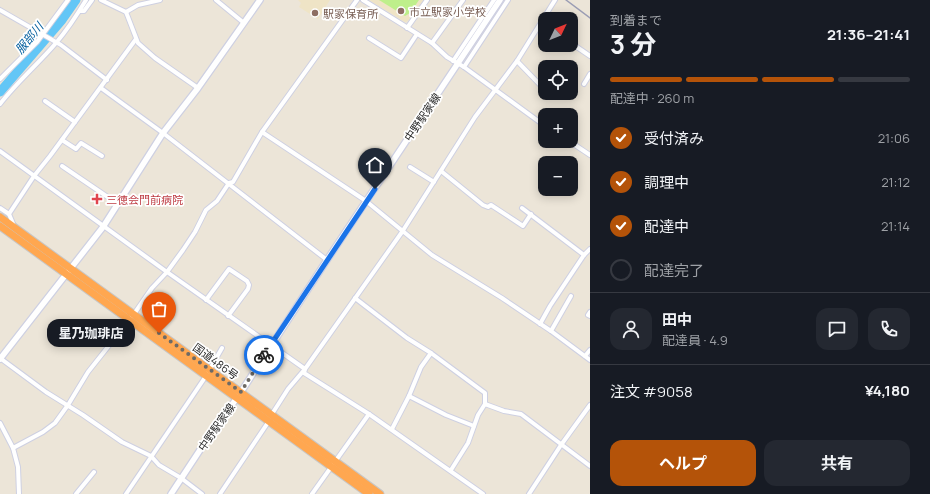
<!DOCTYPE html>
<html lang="ja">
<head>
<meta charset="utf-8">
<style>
	:root { --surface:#171b24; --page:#242831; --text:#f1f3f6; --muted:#9ea1a6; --line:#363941; --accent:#b45309 }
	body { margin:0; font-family:Manrope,"Noto Sans JP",sans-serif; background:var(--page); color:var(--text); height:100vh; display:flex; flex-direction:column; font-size:15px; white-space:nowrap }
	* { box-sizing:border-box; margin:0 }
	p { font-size:13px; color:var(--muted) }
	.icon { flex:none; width:22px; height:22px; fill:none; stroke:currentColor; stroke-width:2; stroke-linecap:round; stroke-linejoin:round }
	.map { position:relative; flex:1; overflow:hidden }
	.side { display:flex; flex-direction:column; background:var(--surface); width:340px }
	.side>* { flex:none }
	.needle { width:26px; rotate:47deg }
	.buttons { position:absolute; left:538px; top:12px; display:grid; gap:8px }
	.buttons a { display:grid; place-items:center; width:40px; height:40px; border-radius:8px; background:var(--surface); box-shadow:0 2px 10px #0003; font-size:20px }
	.pin { position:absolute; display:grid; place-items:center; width:34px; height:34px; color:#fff; margin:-41px -17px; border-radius:50% 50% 50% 0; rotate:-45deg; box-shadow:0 0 4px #0007 }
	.pin .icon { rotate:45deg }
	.courier { position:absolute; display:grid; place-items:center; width:40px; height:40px; margin:-20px; border:3px solid #1a73e8; border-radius:50%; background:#fff; color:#222; box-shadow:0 1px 5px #0007 }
	.bubble { position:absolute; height:28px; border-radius:12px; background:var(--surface); box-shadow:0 2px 10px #0003; font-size:13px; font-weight:700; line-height:28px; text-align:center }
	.overview em { font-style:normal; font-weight:700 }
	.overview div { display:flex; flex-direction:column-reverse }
	.overview { display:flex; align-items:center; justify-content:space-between; height:68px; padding:0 20px }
	h1 { font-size:26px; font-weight:700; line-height:30px }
	.bar { display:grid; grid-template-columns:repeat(4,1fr); gap:6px 4px; align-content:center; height:48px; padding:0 20px }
	.bar i { height:5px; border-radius:3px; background:var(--line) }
	.bar .selected { background:var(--accent) }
	.bar p { grid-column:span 4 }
	.line { display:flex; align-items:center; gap:10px; padding:0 20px; border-top:1px solid var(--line) }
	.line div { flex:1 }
	.round { display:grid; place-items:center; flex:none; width:42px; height:42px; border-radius:12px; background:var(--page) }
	ol { padding:0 20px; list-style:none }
	li { display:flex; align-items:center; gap:12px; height:44px }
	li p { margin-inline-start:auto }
	li .icon { padding:4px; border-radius:50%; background:var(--accent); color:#fff; stroke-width:4 }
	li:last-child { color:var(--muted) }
	li i { width:22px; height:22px; border:2px solid var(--line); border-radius:50% }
	.cta { display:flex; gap:8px; margin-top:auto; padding:8px 20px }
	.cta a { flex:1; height:46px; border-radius:12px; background:var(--accent); color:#fff; font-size:16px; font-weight:700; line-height:46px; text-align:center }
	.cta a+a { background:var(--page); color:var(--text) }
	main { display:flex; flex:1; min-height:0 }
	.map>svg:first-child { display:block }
	.education { fill:#efe4c6 }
	.pitch { fill:#beef8b }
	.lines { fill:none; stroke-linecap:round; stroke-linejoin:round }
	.river { stroke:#63c6f6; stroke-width:9 }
	.street-casing { stroke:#ced0e2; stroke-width:6 }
	.secondary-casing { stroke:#ced0e2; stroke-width:8 }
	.highway-casing { stroke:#c7c7c7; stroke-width:9 }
	.street { stroke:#fff; stroke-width:4 }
	.secondary { stroke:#fff; stroke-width:5.5 }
	.highway { stroke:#ffa750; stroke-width:7 }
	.rail { stroke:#9b9db4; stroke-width:1.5 }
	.done { stroke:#6d6a66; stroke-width:4; stroke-dasharray:0 7.2 }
	.route { stroke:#1a73e8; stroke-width:5 }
	.education-dot { fill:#8d6e63; stroke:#fff; stroke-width:1.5 }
	.health-dot { fill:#e0444e; stroke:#fff; stroke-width:1.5 }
	.labels { text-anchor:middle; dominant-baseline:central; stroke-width:3.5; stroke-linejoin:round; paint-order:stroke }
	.education-label { font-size:11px; fill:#785e54; stroke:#fff; text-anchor:start }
	.street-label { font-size:11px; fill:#282828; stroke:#fff }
	.health-label { font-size:11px; fill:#be3a42; stroke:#fff; text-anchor:start }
	.water-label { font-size:12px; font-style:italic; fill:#05609f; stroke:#fff }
</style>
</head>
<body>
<main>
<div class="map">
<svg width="590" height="494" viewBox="0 0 590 494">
	<rect width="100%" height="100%" fill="#ece5d8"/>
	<!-- education -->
	<g class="education">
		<polygon points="298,0 330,0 318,19 299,7 301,3"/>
		<polygon points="369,0 425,0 408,21 405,22"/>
	</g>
	<!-- pitch -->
	<polygon class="pitch" points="379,0 419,0 410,13 405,16"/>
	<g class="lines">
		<!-- river -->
		<polyline class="river" points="0,92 62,20 76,0"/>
		<defs>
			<g id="street">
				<polyline points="101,0 126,12 138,43 155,58 198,88"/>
				<polyline points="216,0 244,23"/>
				<polyline points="363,0 432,43 447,57 464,67 545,126"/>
				<polyline points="0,10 61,45 107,80"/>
				<polyline points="80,11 84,11 92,0"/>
				<polyline points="126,12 138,5 160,0"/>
				<polyline points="407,28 427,0"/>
				<polyline points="369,38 401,58 417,34"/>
				<polyline points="432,43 463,0"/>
				<polyline points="571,43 590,56"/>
				<polyline points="453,61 494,0"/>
				<polyline points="517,61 545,90"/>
				<polyline points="464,67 508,0"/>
				<polyline points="0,79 37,42 68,0"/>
				<polyline points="584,84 590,74"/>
				<polyline points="101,88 163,133 327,260"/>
				<polyline points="45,101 75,122"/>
				<path d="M0,104C17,82 38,64 56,43C67,30 77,15 86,0"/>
				<polyline points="262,132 366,201 432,255 502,298 551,331 590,360"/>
				<polyline points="62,140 76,149 81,143 102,156"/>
				<polyline points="569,141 590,155"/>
				<polyline points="0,151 167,272 305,369 304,373 369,414 483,494"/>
				<polyline points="62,166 118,204"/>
				<polyline points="410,167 434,182"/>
				<polyline points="441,171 483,205 488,207 491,205 523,226 531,214"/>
				<polyline points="0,208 9,214"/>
				<polyline points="522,208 584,255"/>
				<polyline points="14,226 9,214 34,176 50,156 136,39"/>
				<polyline points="355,298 407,338 431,353 485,393 485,404 504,411 521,414 590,466"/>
				<polyline points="206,300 229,269 247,281 249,285 248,289 228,316"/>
				<polyline points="590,312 588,315 590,316"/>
				<polyline points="540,324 550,306 584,255 590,249"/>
				<polyline points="551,331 571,296"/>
				<polyline points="585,356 590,350"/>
				<polyline points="0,358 46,392 83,415 122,442 151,456 159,465 181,478 202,494"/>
				<polyline points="409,396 446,415 474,426"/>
				<polyline points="272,414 288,389 305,369 402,232 475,117 517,61 555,0"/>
				<polyline points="0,423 13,448 18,467 19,494"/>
				<polyline points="392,429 409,396 421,367 431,353"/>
				<polyline points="13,448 43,432 55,423 68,405 88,372 134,314 152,288 167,272 183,250 195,232 206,210 217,201 229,183 233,182 262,132 357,0"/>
				<polyline points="451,470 468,443 478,415 485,404"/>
				<polyline points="76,494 94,472"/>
				<polyline points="126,494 206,376 222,348"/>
				<polyline points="220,494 269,421"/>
				<polyline points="312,494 369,414"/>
				<polyline points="529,494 561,445 590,405"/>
			</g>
			<g id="secondary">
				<polyline points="0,359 103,227 163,133 198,88 260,0"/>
				<polyline points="171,494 200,450 241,392 327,260 500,0"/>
			</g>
			<g id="highway">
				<polyline points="0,217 380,494"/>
				<polyline points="0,226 369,494"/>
			</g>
		</defs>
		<!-- street casing -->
		<use href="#street" class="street-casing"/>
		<!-- secondary casing -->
		<use href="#secondary" class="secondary-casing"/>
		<!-- highway casing -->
		<use href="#highway" class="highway-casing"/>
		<!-- street -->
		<use href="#street" class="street"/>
		<!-- secondary -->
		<use href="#secondary" class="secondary"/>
		<!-- highway -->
		<use href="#highway" class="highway"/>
		<!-- rail -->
		<polyline class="rail" points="566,0 590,18"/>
	</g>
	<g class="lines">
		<!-- done -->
		<polyline class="done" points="159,333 241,392 264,355"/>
		<!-- route -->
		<polyline class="route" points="264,355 375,189"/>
	</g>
	<!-- markers -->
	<g class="education-dot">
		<circle cx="401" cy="11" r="4"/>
		<circle cx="315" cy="13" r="4"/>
	</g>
	<path class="health-dot" d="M95 193h4v4h4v4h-4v4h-4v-4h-4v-4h4z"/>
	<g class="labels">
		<!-- education labels -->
		<g class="education-label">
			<text x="409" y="11">市立駅家小学校</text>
			<text x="323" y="13">駅家保育所</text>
		</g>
		<!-- street labels -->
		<g class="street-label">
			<text transform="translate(422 117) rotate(-56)">中野駅家線</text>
			<text transform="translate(216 361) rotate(36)">国道486号</text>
			<text transform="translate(216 427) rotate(-55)">中野駅家線</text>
		</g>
		<!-- health labels -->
		<g class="health-label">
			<text x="106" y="199">三徳会門前病院</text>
		</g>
		<!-- water labels -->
		<g class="water-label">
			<text transform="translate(29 38) rotate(-50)">服部川</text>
		</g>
	</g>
</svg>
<div class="buttons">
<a><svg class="needle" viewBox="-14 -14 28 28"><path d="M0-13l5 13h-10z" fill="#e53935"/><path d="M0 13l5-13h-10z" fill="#9ea1a6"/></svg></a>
<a><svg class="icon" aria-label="locate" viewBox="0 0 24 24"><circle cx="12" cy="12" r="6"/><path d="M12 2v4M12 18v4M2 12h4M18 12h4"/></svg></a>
<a>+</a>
<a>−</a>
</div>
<div class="pin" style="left:159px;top:333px;background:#ea580c"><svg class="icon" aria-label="bag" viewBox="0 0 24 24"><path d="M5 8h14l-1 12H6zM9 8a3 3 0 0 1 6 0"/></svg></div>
<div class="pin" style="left:375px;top:189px;background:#1f2937"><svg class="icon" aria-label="home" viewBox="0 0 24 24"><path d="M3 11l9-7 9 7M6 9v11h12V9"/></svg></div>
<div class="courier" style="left:264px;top:355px"><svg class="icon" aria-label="bike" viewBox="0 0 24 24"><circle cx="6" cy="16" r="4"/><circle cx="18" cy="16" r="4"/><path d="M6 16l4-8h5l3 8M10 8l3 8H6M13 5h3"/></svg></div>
<div class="bubble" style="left:47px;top:319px;width:88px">星乃珈琲店</div>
</div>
<section class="side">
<div class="overview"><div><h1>3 分</h1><p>到着まで</p></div><em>21:36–21:41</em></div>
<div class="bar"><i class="selected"></i><i class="selected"></i><i class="selected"></i><i></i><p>配達中 · 260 m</p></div>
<ol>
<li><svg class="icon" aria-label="check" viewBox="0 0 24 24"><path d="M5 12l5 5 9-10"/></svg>受付済み<p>21:06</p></li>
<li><svg class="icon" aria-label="check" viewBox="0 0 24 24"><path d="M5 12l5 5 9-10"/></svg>調理中<p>21:12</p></li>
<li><svg class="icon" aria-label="check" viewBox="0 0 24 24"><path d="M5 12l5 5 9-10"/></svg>配達中<p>21:14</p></li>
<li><i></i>配達完了</li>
</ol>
<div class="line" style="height:72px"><a class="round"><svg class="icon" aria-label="person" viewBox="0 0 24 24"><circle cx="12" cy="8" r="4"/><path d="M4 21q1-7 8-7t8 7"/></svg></a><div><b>田中</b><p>配達員 · 4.9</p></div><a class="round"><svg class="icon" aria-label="chat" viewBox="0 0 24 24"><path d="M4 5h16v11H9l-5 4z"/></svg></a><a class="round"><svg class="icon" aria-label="phone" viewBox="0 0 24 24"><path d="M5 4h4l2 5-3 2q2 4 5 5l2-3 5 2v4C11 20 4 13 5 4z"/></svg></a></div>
<div class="line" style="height:52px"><div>注文 #9058</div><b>¥4,180</b></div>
<div class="cta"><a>ヘルプ</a><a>共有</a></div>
</section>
</main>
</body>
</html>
